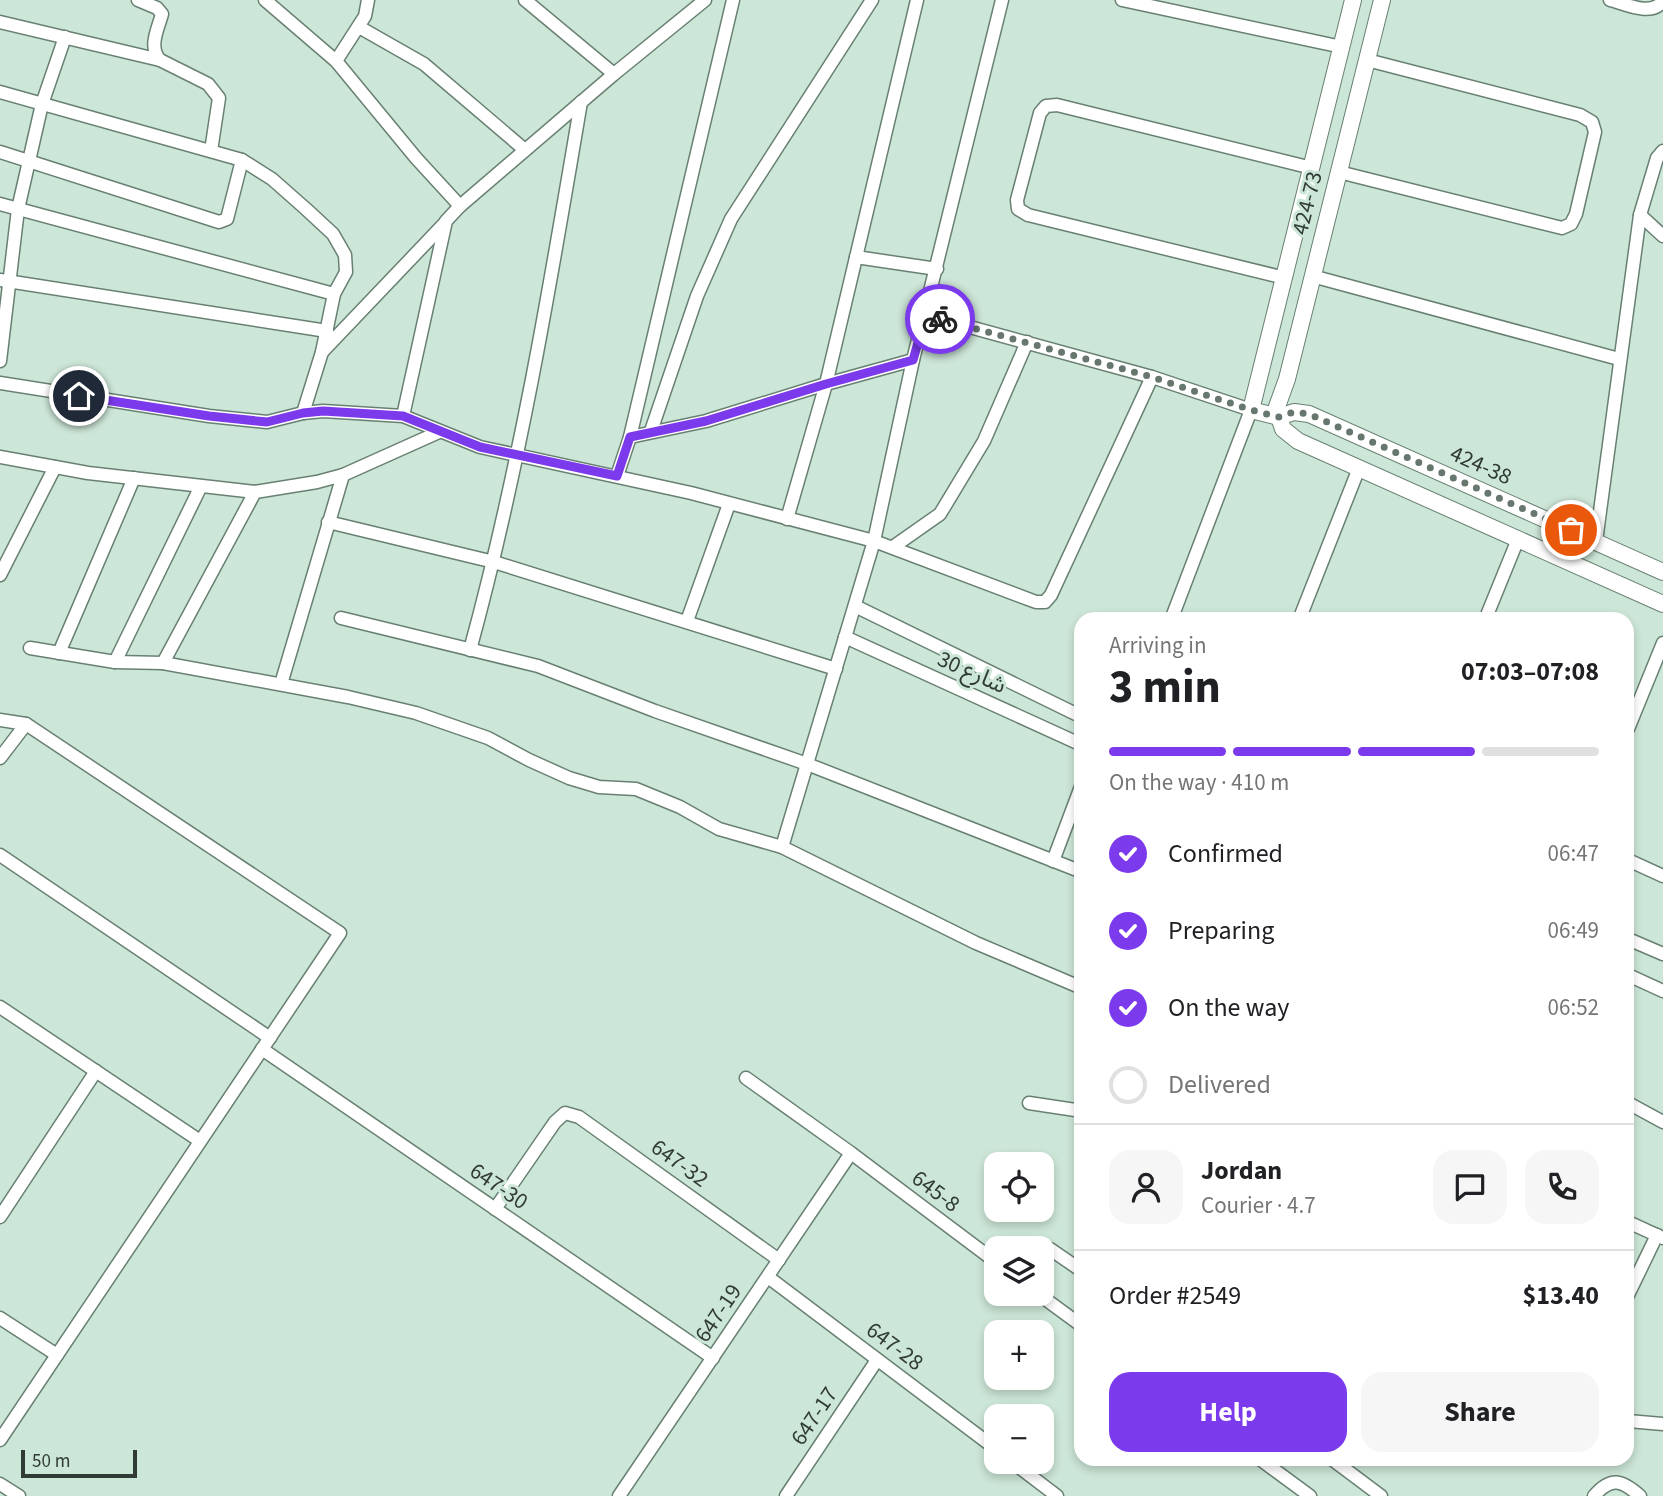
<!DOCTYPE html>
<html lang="en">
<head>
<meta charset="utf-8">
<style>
	:root { --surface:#fff; --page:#f6f6f6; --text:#202124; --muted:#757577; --line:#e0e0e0; --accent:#7c3aed }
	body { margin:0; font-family:"Source Sans 3","Noto Sans Arabic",sans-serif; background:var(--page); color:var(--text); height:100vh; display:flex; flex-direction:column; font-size:26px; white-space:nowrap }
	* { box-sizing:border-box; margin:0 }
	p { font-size:23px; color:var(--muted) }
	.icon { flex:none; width:38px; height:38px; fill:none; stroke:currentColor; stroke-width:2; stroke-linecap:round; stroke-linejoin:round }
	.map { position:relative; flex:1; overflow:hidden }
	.sheet { position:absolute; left:1074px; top:612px; width:560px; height:854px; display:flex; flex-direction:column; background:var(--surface); border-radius:21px; box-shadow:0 4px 10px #0003 }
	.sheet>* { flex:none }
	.controls { position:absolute; left:984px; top:1152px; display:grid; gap:14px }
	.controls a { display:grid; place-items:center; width:70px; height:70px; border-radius:14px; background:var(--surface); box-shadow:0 4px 10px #0003; font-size:35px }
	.scale { position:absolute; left:21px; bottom:18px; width:116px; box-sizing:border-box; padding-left:7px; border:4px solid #313b35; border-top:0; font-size:19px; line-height:24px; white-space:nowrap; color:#313b35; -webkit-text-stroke:5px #cce6d7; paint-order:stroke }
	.pin { position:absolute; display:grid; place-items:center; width:60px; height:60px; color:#fff; margin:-30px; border:4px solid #fff; border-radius:50%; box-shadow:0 2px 7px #0007 }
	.courier { position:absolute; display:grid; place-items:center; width:70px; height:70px; margin:-35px; border:5px solid #7c3aed; border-radius:50%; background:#fff; color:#222; box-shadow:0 2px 9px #0007 }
	.headline em { font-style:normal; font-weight:700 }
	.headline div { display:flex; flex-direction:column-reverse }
	.headline { display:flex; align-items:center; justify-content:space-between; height:119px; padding:0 35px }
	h1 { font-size:46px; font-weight:700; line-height:52px }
	.bar { display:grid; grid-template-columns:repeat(4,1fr); gap:10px 7px; align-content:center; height:84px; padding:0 35px }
	.bar i { height:9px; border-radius:5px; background:var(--line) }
	.bar .selected { background:var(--accent) }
	.bar p { grid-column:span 4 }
	.line { display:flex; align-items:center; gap:18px; padding:0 35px; border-top:2px solid var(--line) }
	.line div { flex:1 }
	.round { display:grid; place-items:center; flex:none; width:74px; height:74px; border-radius:21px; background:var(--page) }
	ol { padding:0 35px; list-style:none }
	li { display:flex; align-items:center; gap:21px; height:77px }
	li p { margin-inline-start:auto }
	li .icon { padding:7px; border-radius:50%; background:var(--accent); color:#fff; stroke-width:4 }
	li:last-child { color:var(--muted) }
	li i { width:38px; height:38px; border:4px solid var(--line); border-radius:50% }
	.action { display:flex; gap:14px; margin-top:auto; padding:14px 35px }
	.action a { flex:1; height:80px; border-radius:21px; background:var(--accent); color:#fff; font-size:28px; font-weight:700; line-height:80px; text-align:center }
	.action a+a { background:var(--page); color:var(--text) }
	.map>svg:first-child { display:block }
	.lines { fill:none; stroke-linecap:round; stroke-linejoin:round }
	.minor-casing { stroke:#688072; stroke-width:15 }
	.tertiary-casing { stroke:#688072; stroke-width:18 }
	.minor { stroke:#fff; stroke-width:12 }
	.tertiary { stroke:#fff; stroke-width:16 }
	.done { stroke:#67776e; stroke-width:7; stroke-dasharray:0 12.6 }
	.route { stroke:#7c3aed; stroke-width:9 }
	.labels { text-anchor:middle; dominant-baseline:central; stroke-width:6; stroke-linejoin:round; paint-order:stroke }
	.street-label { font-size:23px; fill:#313b35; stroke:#cce6d7 }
</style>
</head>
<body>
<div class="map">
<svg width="1663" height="1496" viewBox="0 0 1663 1496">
	<rect width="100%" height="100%" fill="#cce6d7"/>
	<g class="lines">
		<defs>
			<g id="minor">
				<path d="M138,0L157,8L162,14C158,29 148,47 160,60L208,84L219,98L211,151"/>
				<polyline points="265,0 336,61 416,158 460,206"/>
				<polyline points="525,0 614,74"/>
				<polyline points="1122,0 1342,47"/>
				<path d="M1610,0C1626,4 1651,17 1663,1"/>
				<polyline points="0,22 160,60"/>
				<polyline points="359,27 424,64 525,150"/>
				<polyline points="336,61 365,16 368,0"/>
				<polyline points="0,92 242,160 272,179 306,209 333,234 345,255 346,272 334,294 322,352 303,413"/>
				<polyline points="0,152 219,222 227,219 242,160"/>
				<polyline points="1339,172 1562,228 1571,224 1576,214 1595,132 1592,122 1580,115 1367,60"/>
				<polyline points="0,204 334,294"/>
				<polyline points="1640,215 1663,236"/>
				<polyline points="856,257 937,269"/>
				<polyline points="1312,276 1619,359"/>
				<polyline points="1285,278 1028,215 1018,209 1017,200 1040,113 1046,106 1057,105 1312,168"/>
				<polyline points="0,280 327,331"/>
				<polyline points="926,315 1152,377 1251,410 1171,620"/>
				<polyline points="322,352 445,223"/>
				<polyline points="0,361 18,209 42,104 65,37"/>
				<polyline points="0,383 209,416 267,422 303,413 323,411 403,416 480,447 691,493 874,541 1036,602 1045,602 1051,595 1152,377"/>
				<polyline points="403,416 446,221 460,206 614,74 705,0"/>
				<polyline points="651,431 697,296 731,219 872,0"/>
				<polyline points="630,437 706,421 826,384 913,360"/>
				<polyline points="0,457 88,473 255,492 317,482 343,475 439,432"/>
				<polyline points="617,476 630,437 733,0"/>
				<polyline points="787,519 826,384 917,0"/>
				<polyline points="328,522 494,562 836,669"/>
				<polyline points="1596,541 1640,215 1657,158 1663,151"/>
				<polyline points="893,547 940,514 984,441 1027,342"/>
				<polyline points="0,575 55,467"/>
				<polyline points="855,606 1082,717"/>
				<polyline points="341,618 538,666 655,711 807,764 1082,872"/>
				<polyline points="1299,620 1359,468"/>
				<polyline points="1485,620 1518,539"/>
				<polyline points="687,621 729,504"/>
				<polyline points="845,637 1082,745"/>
				<polyline points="30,648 115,662 163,663 348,697 416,713 488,738 529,760 569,778 599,787 636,789 680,807 719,829 782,847 976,943 1082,988"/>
				<path d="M470,650C519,471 550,286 581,102"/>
				<polyline points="59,653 134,478"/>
				<polyline points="115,662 201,486"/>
				<polyline points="163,663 255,492"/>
				<polyline points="281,684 343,475"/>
				<polyline points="0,720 26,724"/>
				<polyline points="1628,729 1663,643"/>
				<polyline points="0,758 26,724 340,933 0,1440"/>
				<polyline points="782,847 874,541 913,360 1002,0"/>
				<polyline points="0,855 270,1038"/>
				<polyline points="1628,860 1663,876"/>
				<polyline points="1053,861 1082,784"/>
				<polyline points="1628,939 1663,954"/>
				<polyline points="1628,975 1663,991"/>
				<polyline points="0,1007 200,1141"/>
				<polyline points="262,1049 713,1358"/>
				<polyline points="746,1078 851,1153 996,1262"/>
				<polyline points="1029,1103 1082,1111"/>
				<polyline points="1628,1103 1663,1122"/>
				<polyline points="495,1209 555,1122 565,1113 579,1117 779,1260"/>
				<polyline points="0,1217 96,1071"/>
				<polyline points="1628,1222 1663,1238"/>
				<polyline points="1035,1248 1050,1249 1082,1271"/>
				<polyline points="768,1277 996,1449"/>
				<polyline points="1037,1293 1082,1326"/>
				<polyline points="1628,1295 1657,1235"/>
				<polyline points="0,1318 57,1355"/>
				<polyline points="1628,1421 1663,1424"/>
				<polyline points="1261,1460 1310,1496"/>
				<polyline points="1333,1460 1381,1496"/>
				<polyline points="1011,1461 1057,1496"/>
				<polyline points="0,1484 19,1496"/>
				<polyline points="619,1496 851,1153"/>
				<polyline points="786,1496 877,1360"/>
				<path d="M1594,1496C1611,1476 1622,1480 1640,1496"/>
			</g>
			<g id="tertiary">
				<polyline points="1353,0 1251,410 1279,417 1294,412 1309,414 1663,572"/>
				<polyline points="1274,415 1287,379 1382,0"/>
				<polyline points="1279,417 1283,429 1298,441 1663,604"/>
			</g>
		</defs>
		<!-- minor casing -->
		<use href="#minor" class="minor-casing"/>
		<!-- tertiary casing -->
		<use href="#tertiary" class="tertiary-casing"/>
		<!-- minor -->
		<use href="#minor" class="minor"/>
		<!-- tertiary -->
		<use href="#tertiary" class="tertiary"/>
	</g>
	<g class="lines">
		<!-- done -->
		<polyline class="done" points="940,319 1152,377 1251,410 1279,417 1294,412 1309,414 1571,530"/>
		<!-- route -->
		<polyline class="route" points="79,396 209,416 267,422 303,413 323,411 403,416 480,447 617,476 630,437 706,421 826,384 913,360 926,315 940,319"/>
	</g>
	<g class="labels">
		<!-- street labels -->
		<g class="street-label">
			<text transform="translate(1307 203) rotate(-76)">424-73</text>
			<text transform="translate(1481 465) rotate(24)">424-38</text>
			<text transform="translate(972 672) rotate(24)">شارع 30</text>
			<text transform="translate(680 1163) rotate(36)">647-32</text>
			<text transform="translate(499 1186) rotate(34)">647-30</text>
			<text transform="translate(936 1191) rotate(37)">645-8</text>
			<text transform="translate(718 1313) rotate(-56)">647-19</text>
			<text transform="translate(895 1346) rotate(37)">647-28</text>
			<text transform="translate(814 1416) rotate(-56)">647-17</text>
		</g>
	</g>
</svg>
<div class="controls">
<a><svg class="icon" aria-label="locate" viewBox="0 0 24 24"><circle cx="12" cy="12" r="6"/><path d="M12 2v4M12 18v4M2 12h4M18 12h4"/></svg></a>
<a><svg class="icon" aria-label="layers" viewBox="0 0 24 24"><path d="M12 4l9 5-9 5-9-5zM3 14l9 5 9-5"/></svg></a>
<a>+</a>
<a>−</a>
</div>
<div class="scale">50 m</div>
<div class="pin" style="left:1571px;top:530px;background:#ea580c"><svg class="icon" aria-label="bag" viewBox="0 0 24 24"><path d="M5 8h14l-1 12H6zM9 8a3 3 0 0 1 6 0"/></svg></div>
<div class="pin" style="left:79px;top:396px;background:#1f2937"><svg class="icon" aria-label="home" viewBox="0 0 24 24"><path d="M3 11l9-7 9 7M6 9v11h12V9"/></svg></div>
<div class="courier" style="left:940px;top:319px"><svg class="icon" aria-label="bike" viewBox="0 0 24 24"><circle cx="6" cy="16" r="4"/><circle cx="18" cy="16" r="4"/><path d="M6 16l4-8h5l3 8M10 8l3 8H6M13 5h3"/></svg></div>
<section class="sheet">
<div class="headline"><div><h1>3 min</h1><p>Arriving in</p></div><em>07:03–07:08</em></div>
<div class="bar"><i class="selected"></i><i class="selected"></i><i class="selected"></i><i></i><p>On the way · 410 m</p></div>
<ol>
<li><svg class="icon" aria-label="check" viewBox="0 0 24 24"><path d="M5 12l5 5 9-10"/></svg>Confirmed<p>06:47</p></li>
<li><svg class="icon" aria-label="check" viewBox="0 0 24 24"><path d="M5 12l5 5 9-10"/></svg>Preparing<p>06:49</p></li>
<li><svg class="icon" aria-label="check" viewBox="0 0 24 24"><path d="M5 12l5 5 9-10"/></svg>On the way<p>06:52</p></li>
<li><i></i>Delivered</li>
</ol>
<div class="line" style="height:126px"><a class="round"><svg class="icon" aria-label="person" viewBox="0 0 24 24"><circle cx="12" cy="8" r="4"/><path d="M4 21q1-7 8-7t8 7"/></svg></a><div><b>Jordan</b><p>Courier · 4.7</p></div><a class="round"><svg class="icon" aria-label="chat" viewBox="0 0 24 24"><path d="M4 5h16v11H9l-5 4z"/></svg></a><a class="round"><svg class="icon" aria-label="phone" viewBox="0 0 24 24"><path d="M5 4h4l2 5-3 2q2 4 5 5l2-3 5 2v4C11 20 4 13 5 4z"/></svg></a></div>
<div class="line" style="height:91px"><div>Order #2549</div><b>$13.40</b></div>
<div class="action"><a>Help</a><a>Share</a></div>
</section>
</div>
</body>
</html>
